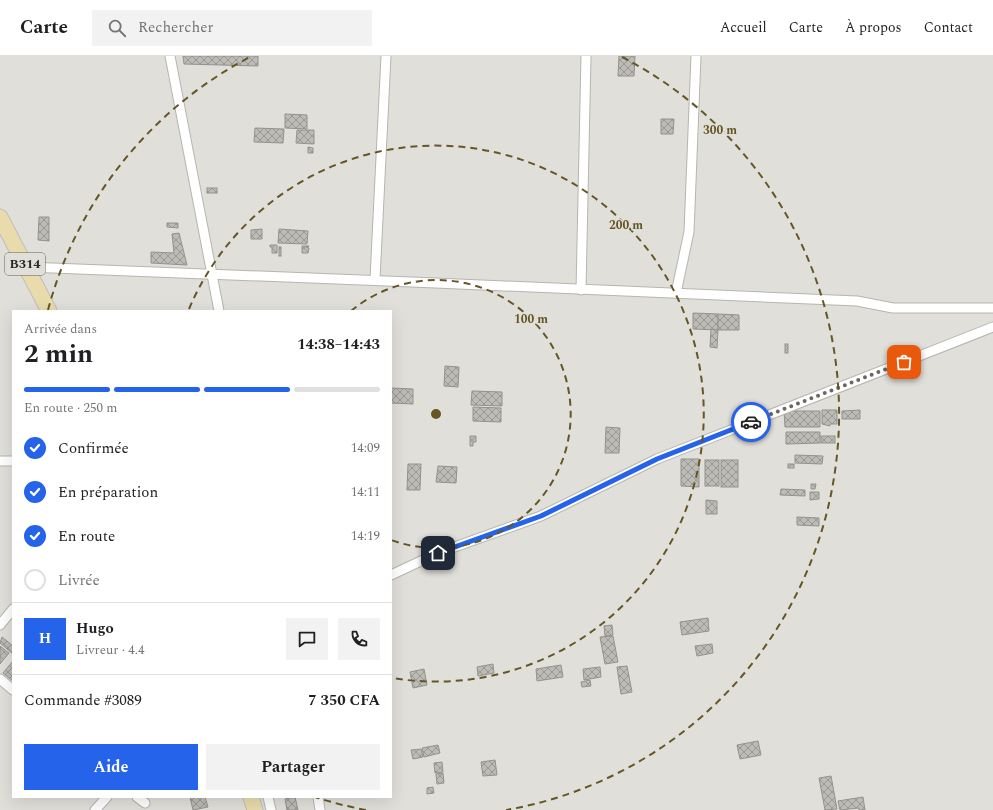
<!DOCTYPE html>
<html lang="fr">
<head>
<meta charset="utf-8">
<style>
	:root { --surface:#fff; --page:#f2f2f2; --text:#202124; --muted:#757577; --line:#e0e0e0; --accent:#2563eb }
	body { margin:0; font-family:Spectral,serif; background:var(--page); color:var(--text); height:100vh; display:flex; flex-direction:column; font-size:15px; white-space:nowrap }
	* { box-sizing:border-box; margin:0 }
	p { font-size:13px; color:var(--muted) }
	.icon { flex:none; width:22px; height:22px; fill:none; stroke:currentColor; stroke-width:2; stroke-linecap:round; stroke-linejoin:round }
	.map { position:relative; flex:1; overflow:hidden }
	.side { position:absolute; left:12px; top:254px; width:380px; height:488px; display:flex; flex-direction:column; background:var(--surface); border-radius:0px; box-shadow:0 4px 16px #0002 }
	.side>* { flex:none }
	.pin { position:absolute; display:grid; place-items:center; width:34px; height:34px; color:#fff; margin:-17px; border-radius:8px; box-shadow:0 2px 6px #0006 }
	.courier { position:absolute; display:grid; place-items:center; width:40px; height:40px; margin:-20px; border:3px solid #2563eb; border-radius:50%; background:#fff; color:#222; box-shadow:0 1px 5px #0007 }
	.head em { font-style:normal; font-weight:700 }
	.head div { display:flex; flex-direction:column-reverse }
	.head { display:flex; align-items:center; justify-content:space-between; height:68px; padding:0 12px }
	h1 { font-size:26px; font-weight:700; line-height:30px }
	.bar { display:grid; grid-template-columns:repeat(4,1fr); gap:6px 4px; align-content:center; height:48px; padding:0 12px }
	.bar i { height:5px; border-radius:3px; background:var(--line) }
	.bar .on { background:var(--accent) }
	.bar p { grid-column:span 4 }
	.line { display:flex; align-items:center; gap:10px; padding:0 12px; border-top:1px solid var(--line) }
	.line div { flex:1 }
	.round { display:grid; place-items:center; flex:none; width:42px; height:42px; border-radius:0px; background:var(--page) }
	ol { padding:0 12px; list-style:none }
	li { display:flex; align-items:center; gap:12px; height:44px }
	li p { margin-inline-start:auto }
	li .icon { padding:4px; border-radius:50%; background:var(--accent); color:#fff; stroke-width:4 }
	li:last-child { color:var(--muted) }
	li i { width:22px; height:22px; border:2px solid var(--line); border-radius:50% }
	.primary-button { display:flex; gap:8px; margin-top:auto; padding:8px 12px }
	.primary-button a { flex:1; height:46px; border-radius:0px; background:var(--accent); color:#fff; font-size:16px; font-weight:700; line-height:46px; text-align:center }
	.primary-button a+a { background:var(--page); color:var(--text) }
	header { display:flex; align-items:center; gap:24px; box-sizing:border-box; height:56px; padding:0 20px; background:var(--surface); border-bottom:1px solid var(--line) }
	header strong { font-size:19px }
	nav { display:flex; gap:22px; margin-inline-start:auto; font-size:14px }
	.search { width:280px; height:36px; background:var(--page); display:flex; align-items:center; gap:10px; box-sizing:border-box; padding:0 14px; border-radius:0px; color:var(--muted); font-size:15px }
	.map>svg:first-child { display:block }
	.building { fill:url(#building-cross-hatch); stroke:#94928e }
	.lines { fill:none; stroke-linecap:round; stroke-linejoin:round }
	.minor-casing { stroke:#b6b5b0; stroke-width:11 }
	.primary-casing { stroke:#bfbebe; stroke-width:17 }
	.minor { stroke:#fff; stroke-width:9 }
	.primary { stroke:#e9dbac; stroke-width:15 }
	.done { stroke:#696865; stroke-width:4; stroke-dasharray:0 7.2 }
	.route { stroke:#2563eb; stroke-width:5 }
	.ring { fill:none; stroke:#655724; stroke-width:2; stroke-dasharray:7 5 }
	.labels { text-anchor:middle; dominant-baseline:central; stroke-width:3; stroke-linejoin:round; paint-order:stroke }
	.shield { fill:#e0dfda; stroke:#605f5c; stroke-width:1 }
	.shield-label { font-size:13px; font-weight:bold; fill:#292826 }
	.centre { fill:#655724; stroke:#e0dfda; stroke-width:2 }
	.ring-label { font-size:12px; text-anchor:middle; font-weight:bold; fill:#655724; stroke:#e0dfda; stroke-width:3; stroke-linejoin:round; paint-order:stroke }
</style>
</head>
<body>
<header>
<strong>Carte</strong>
<div class="search"><svg class="icon" aria-label="search" viewBox="0 0 24 24"><circle cx="10" cy="10" r="6"/><path d="M15 15l6 6"/></svg>Rechercher</div>
<nav><a>Accueil</a><a>Carte</a><a>À propos</a><a>Contact</a></nav>
</header>
<div class="map">
<svg width="993" height="754" viewBox="0 0 993 754">
	<defs>
		<pattern id="building-cross-hatch" width="8" height="8" patternUnits="userSpaceOnUse"><rect width="8" height="8" fill="#bcbbb6"/><path d="M0 0l8 8M0 8l8-8" fill="none" stroke="#999894"/></pattern>
	</defs>
	<rect width="100%" height="100%" fill="#e0dfda"/>
	<!-- building -->
	<g class="building">
		<polygon points="183,0 258,0 258,10 184,8"/>
		<polygon points="619,0 635,0 634,20 618,20"/>
		<polygon points="285,58 307,59 307,73 285,72"/>
		<polygon points="661,63 674,63 673,78 661,78"/>
		<polygon points="255,72 284,73 283,87 254,86"/>
		<polygon points="297,74 314,74 314,88 296,87"/>
		<polygon points="308,91 313,92 313,97 308,97"/>
		<rect x="207" y="132" width="10" height="5"/>
		<polygon points="39,161 49,161 49,185 38,184"/>
		<polygon points="167,167 178,167 178,172 167,171"/>
		<polygon points="262,173 262,183 251,183 251,174"/>
		<polygon points="279,173 308,175 307,188 278,187"/>
		<polygon points="179,177 187,209 151,207 151,196 174,197 172,178"/>
		<polygon points="270,189 277,189 277,197 272,197 272,191 270,191"/>
		<polygon points="302,190 309,190 306,191 309,192 308,197 302,197"/>
		<rect x="279" y="191" width="2" height="9"/>
		<polygon points="693,257 718,258 718,274 693,273"/>
		<polygon points="718,258 739,259 739,274 718,274"/>
		<polygon points="711,273 718,274 717,292 710,291"/>
		<rect x="785" y="288" width="3" height="9"/>
		<polygon points="445,310 459,311 458,331 444,330"/>
		<polygon points="391,332 413,333 413,348 391,347"/>
		<polygon points="472,335 502,336 502,350 471,349"/>
		<polygon points="473,351 501,352 501,366 473,365"/>
		<polygon points="822,354 837,354 837,368 830,368 830,370 822,368"/>
		<polygon points="860,354 860,363 842,363 842,355"/>
		<polygon points="784,355 820,355 820,371 785,371"/>
		<polygon points="606,371 620,372 619,397 605,397"/>
		<polygon points="786,376 820,376 820,387 786,388"/>
		<polygon points="470,380 476,380 476,386 473,386 473,390 470,390"/>
		<rect x="821" y="380" width="14" height="7"/>
		<polygon points="795,399 823,400 822,408 795,407"/>
		<polygon points="681,403 699,403 699,431 681,430"/>
		<rect x="705" y="404" width="14" height="26"/>
		<rect x="721" y="404" width="17" height="27"/>
		<polygon points="408,408 421,408 420,434 407,434"/>
		<rect x="788" y="408" width="6" height="4"/>
		<polygon points="438,410 457,411 456,427 436,426"/>
		<polygon points="811,428 816,428 815,433 811,433"/>
		<polygon points="781,433 805,434 805,440 780,439"/>
		<polygon points="810,436 819,436 819,443 810,444"/>
		<polygon points="706,444 717,445 717,458 706,458"/>
		<polygon points="797,461 819,462 819,470 797,469"/>
		<polygon points="708,562 709,575 682,579 680,566"/>
		<polygon points="612,569 613,579 605,580 604,570"/>
		<polygon points="613,580 618,606 605,608 600,581"/>
		<polygon points="2,581 13,590 13,598 0,587"/>
		<polygon points="712,588 713,597 697,600 695,590"/>
		<polygon points="0,590 9,597 0,608"/>
		<polygon points="13,605 13,625 3,617"/>
		<polygon points="493,608 494,617 478,620 477,611"/>
		<polygon points="561,609 563,621 537,625 536,613"/>
		<polygon points="627,610 632,636 621,638 617,611"/>
		<polygon points="600,611 601,621 584,624 583,613"/>
		<polygon points="424,613 427,629 413,632 410,616"/>
		<polygon points="590,624 591,630 582,631 581,626"/>
		<polygon points="758,685 761,699 740,703 737,689"/>
		<polygon points="438,689 440,697 424,701 422,692"/>
		<polygon points="421,693 423,701 413,703 411,694"/>
		<polygon points="495,704 497,719 483,720 481,706"/>
		<polygon points="442,706 443,716 435,717 434,707"/>
		<polygon points="443,717 444,727 437,728 436,718"/>
		<polygon points="831,720 837,753 825,754 819,722"/>
		<polygon points="433,731 434,737 427,738 427,732"/>
		<polygon points="190,741 205,741 208,751 193,754"/>
		<polygon points="295,741 298,754 287,754 285,743"/>
		<polygon points="863,741 865,754 859,754 859,752 840,754 838,745"/>
	</g>
	<g class="lines">
		<defs>
			<g id="minor">
				<polyline points="170,0 219,255"/>
				<path d="M27,211C304,221 580,233 857,245L893,252H993"/>
				<polyline points="375,223 386,0"/>
				<polyline points="581,234 586,0"/>
				<polyline points="676,237 689,176 696,0"/>
				<polyline points="0,405 13,405"/>
				<polyline points="391,519 438,497 541,460 657,403 993,271"/>
				<polyline points="0,569 13,553"/>
				<polyline points="0,623 13,634"/>
				<polyline points="137,741 145,747"/>
				<polyline points="268,741 271,754"/>
				<polyline points="318,741 320,754"/>
				<polyline points="95,754 107,741"/>
			</g>
			<g id="primary">
				<polyline points="0,161 49,255"/>
				<polyline points="251,741 255,754"/>
			</g>
		</defs>
		<!-- minor casing -->
		<use href="#minor" class="minor-casing"/>
		<!-- primary casing -->
		<use href="#primary" class="primary-casing"/>
		<!-- minor -->
		<use href="#minor" class="minor"/>
		<!-- primary -->
		<use href="#primary" class="primary"/>
	</g>
	<g class="lines">
		<!-- done -->
		<polyline class="done" points="751,366 904,306"/>
		<!-- route -->
		<polyline class="route" points="438,497 541,460 657,403 751,366"/>
	</g>
	<!-- distance rings -->
	<g class="ring">
		<path d="M351 255A134 134 0 1 1 391 484"/>
		<path d="M189 253A268 268 0 1 1 392 622"/>
		<path d="M366 754A402 402 0 0 1 315 741M48 254A402 402 0 0 1 250 1M622 1A402 402 0 0 1 506 754"/>
	</g>
	<g class="labels">
		<!-- shield labels -->
		<rect class="shield" x="5" y="197" width="40" height="22" rx="3"/>
		<g class="shield-label">
			<text x="25" y="208">B314</text>
		</g>
	</g>
	<circle cx="436" cy="358" r="6" class="centre"/>
	<g class="ring-label">
		<text x="720" y="78">300 m</text>
		<text x="626" y="173">200 m</text>
		<text x="531" y="267">100 m</text>
	</g>
</svg>
<div class="pin" style="left:904px;top:306px;background:#ea580c"><svg class="icon" aria-label="bag" viewBox="0 0 24 24"><path d="M5 8h14l-1 12H6zM9 8a3 3 0 0 1 6 0"/></svg></div>
<div class="pin" style="left:438px;top:497px;background:#1f2937"><svg class="icon" aria-label="home" viewBox="0 0 24 24"><path d="M3 11l9-7 9 7M6 9v11h12V9"/></svg></div>
<div class="courier" style="left:751px;top:366px"><svg class="icon" aria-label="car" viewBox="0 0 24 24"><path d="M5 17H2v-5l4-1 3-4h7l3 4 3 1v5h-3M9 17h6M6 11h13"/><circle cx="7" cy="17" r="2"/><circle cx="17" cy="17" r="2"/></svg></div>
<section class="side">
<div class="head"><div><h1>2 min</h1><p>Arrivée dans</p></div><em>14:38–14:43</em></div>
<div class="bar"><i class="on"></i><i class="on"></i><i class="on"></i><i></i><p>En route · 250 m</p></div>
<ol>
<li><svg class="icon" aria-label="check" viewBox="0 0 24 24"><path d="M5 12l5 5 9-10"/></svg>Confirmée<p>14:09</p></li>
<li><svg class="icon" aria-label="check" viewBox="0 0 24 24"><path d="M5 12l5 5 9-10"/></svg>En préparation<p>14:11</p></li>
<li><svg class="icon" aria-label="check" viewBox="0 0 24 24"><path d="M5 12l5 5 9-10"/></svg>En route<p>14:19</p></li>
<li><i></i>Livrée</li>
</ol>
<div class="line" style="height:72px"><b class="round" style="background:var(--accent);color:#fff">H</b><div><b>Hugo</b><p>Livreur · 4.4</p></div><a class="round"><svg class="icon" aria-label="chat" viewBox="0 0 24 24"><path d="M4 5h16v11H9l-5 4z"/></svg></a><a class="round"><svg class="icon" aria-label="phone" viewBox="0 0 24 24"><path d="M5 4h4l2 5-3 2q2 4 5 5l2-3 5 2v4C11 20 4 13 5 4z"/></svg></a></div>
<div class="line" style="height:52px"><div>Commande #3089</div><b>7 350 CFA</b></div>
<div class="primary-button"><a>Aide</a><a>Partager</a></div>
</section>
</div>
</body>
</html>
